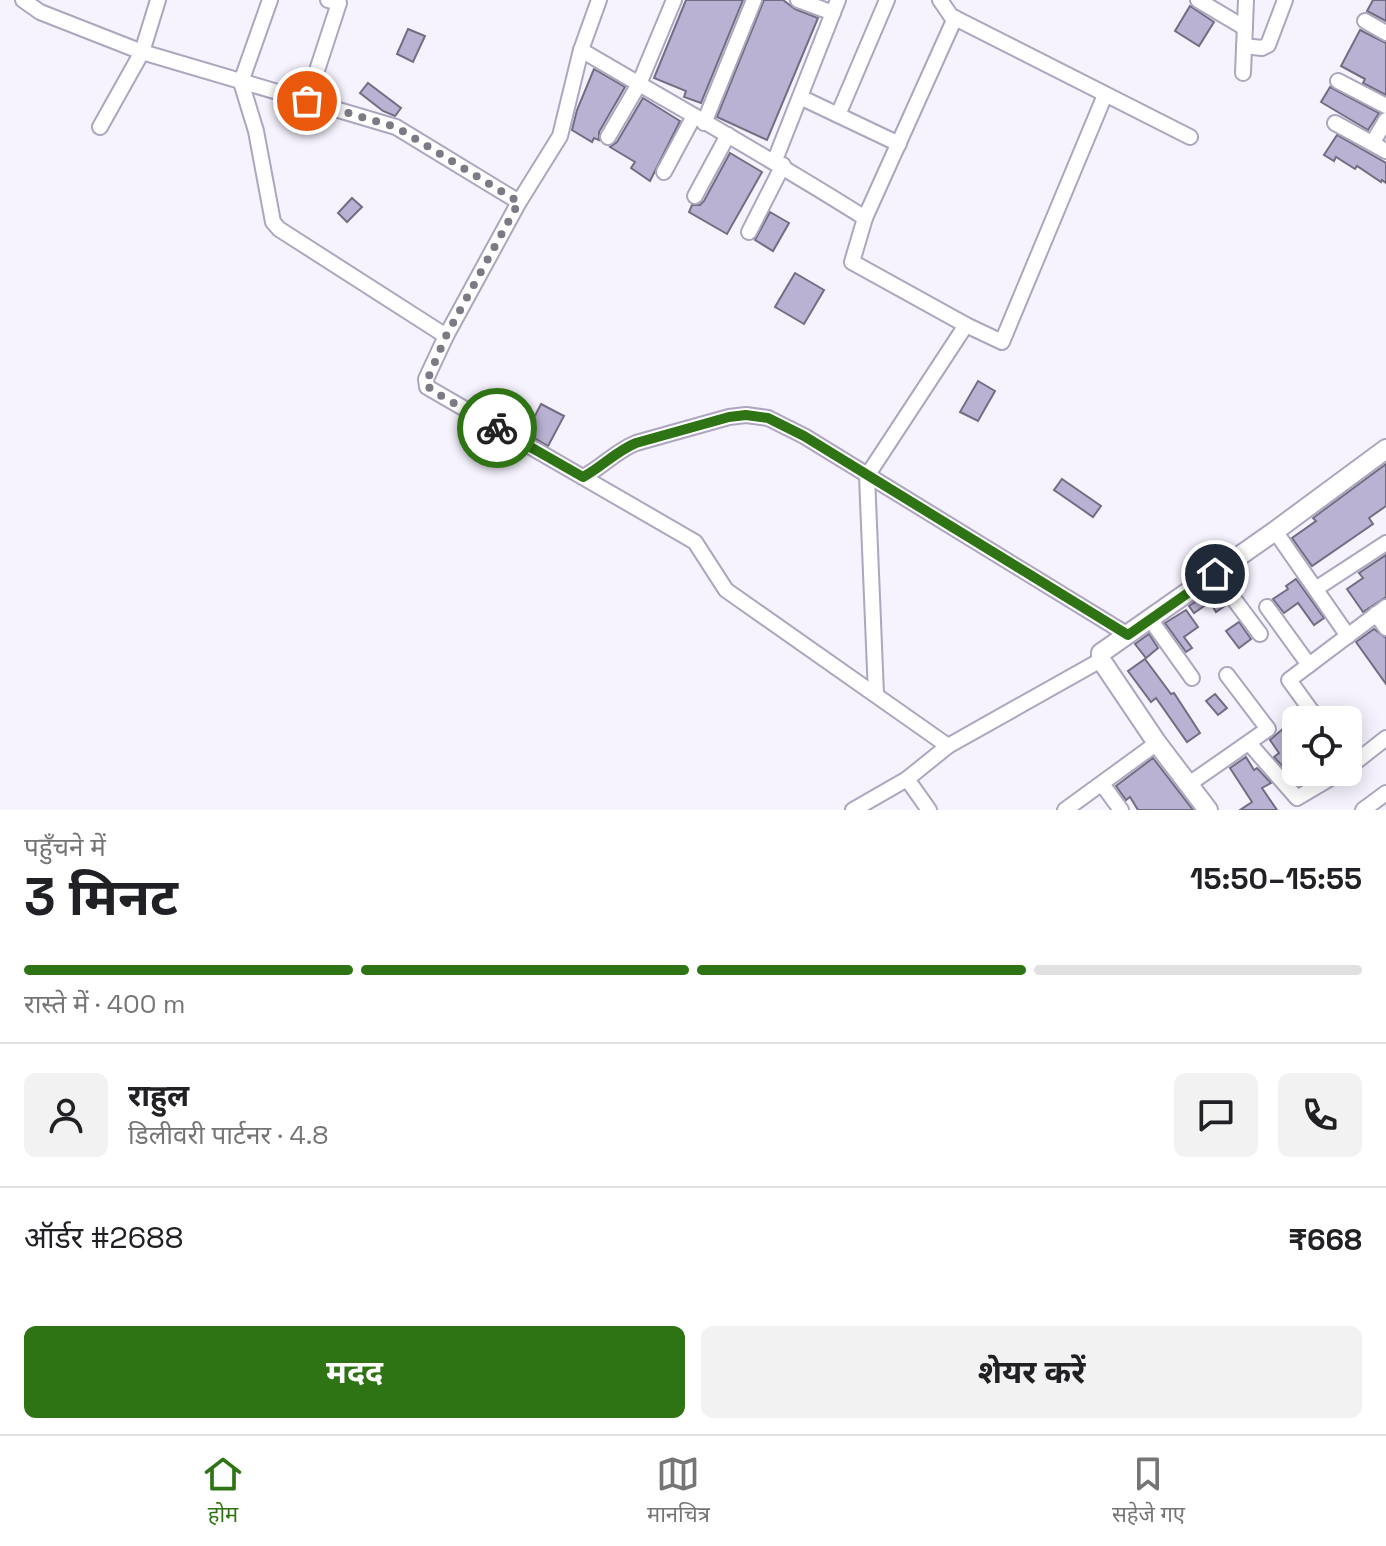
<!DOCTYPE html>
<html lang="hi">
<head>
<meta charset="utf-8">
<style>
	:root { --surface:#fff; --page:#f2f2f2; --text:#202124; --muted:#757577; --line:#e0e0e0; --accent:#2f7414 }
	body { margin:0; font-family:"Space Grotesk","Noto Sans Devanagari",sans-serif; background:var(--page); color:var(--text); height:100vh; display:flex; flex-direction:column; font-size:30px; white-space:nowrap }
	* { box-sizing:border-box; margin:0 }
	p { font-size:26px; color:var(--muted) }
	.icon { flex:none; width:44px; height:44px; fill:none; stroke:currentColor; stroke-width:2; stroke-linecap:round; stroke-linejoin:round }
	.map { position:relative; height:810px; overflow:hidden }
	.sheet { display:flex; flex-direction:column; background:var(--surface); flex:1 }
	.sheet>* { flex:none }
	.controls { position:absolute; left:1282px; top:706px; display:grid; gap:16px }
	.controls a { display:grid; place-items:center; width:80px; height:80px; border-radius:12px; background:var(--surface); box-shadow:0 4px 20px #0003; font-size:40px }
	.pin { position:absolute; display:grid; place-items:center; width:68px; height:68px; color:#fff; margin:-34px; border:4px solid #fff; border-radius:50%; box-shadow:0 2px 8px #0007 }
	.courier { position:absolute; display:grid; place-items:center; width:80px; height:80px; margin:-40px; border:6px solid #2f7414; border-radius:50%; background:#fff; color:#222; box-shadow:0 2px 10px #0007 }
	.headline em { font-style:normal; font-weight:700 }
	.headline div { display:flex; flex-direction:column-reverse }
	.headline { display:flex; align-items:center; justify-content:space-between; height:136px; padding:0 24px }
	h1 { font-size:52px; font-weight:700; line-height:60px }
	.bar { display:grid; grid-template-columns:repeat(4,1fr); gap:12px 8px; align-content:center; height:96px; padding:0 24px }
	.bar i { height:10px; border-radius:6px; background:var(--line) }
	.bar .on { background:var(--accent) }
	.bar p { grid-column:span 4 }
	.line { display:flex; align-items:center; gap:20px; padding:0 24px; border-top:2px solid var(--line) }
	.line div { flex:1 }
	.round { display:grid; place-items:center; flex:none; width:84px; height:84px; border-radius:12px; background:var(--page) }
	.button { display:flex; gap:16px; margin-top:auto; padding:16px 24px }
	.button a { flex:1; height:92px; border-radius:12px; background:var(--accent); color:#fff; font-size:32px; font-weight:700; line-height:92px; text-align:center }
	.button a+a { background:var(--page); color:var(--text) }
	.menu { display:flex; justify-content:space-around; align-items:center; height:112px; border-top:2px solid var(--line); background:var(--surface); font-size:22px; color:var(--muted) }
	.menu a { display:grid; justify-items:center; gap:4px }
	.menu .on { color:var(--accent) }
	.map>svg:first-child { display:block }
	.building { fill:#bab2d3; stroke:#736d84; stroke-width:2 }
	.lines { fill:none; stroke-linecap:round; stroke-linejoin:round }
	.minor-casing { stroke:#aca6be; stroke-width:18 }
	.tertiary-casing { stroke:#aca6be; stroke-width:22 }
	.minor { stroke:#fff; stroke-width:14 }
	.tertiary { stroke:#fff; stroke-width:18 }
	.done { stroke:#7c7a84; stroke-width:8; stroke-dasharray:0 14.4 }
	.route { stroke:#2f7414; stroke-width:10 }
</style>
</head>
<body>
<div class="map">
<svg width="1386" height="810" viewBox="0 0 1386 810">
	<rect width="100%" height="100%" fill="#f6f3fe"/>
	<!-- building -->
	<g class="building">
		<polygon points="686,0 743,0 701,103 684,97 686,91 654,78"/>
		<polygon points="764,0 783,0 795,9 818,18 767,140 717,117"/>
		<polygon points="1373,0 1386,0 1386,21 1367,11"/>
		<polygon points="1190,6 1214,22 1199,46 1175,31"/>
		<polygon points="408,29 425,36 413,62 397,54"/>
		<polygon points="1360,30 1386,43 1386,95 1363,83 1365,79 1341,66"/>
		<polygon points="594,69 625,87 599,132 599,140 594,138 592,142 572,130 577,110"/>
		<polygon points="368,83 401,108 395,116 383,111 360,93"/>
		<polygon points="1330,87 1379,113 1368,130 1321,102"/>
		<polygon points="643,98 680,121 650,181 631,168 635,162 610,147 617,142"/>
		<polygon points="1337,135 1386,163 1386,183 1382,180 1381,182 1357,166 1355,169 1336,157 1334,161 1324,155"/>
		<polygon points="730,153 762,172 727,234 689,212 692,205 700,205 704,201"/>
		<polygon points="352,198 362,207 347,222 338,213"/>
		<polygon points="770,212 789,223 773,251 755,240"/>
		<polygon points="795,273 824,290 804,324 775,307"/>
		<polygon points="978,381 995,391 978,421 960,412"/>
		<polygon points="541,404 564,416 548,446 526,433"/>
		<polygon points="1386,464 1386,506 1369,518 1373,524 1312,566 1292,538 1316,521 1313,518"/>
		<polygon points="1062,479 1101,506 1093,517 1054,490"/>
		<polygon points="1386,555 1386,597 1363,612 1347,589 1363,578 1359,573"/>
		<polygon points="1296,579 1324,618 1314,625 1298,603 1284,613 1273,599 1288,589 1286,586"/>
		<polygon points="1214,589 1226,605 1216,612 1210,602 1194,613 1189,606"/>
		<polygon points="1186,610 1198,627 1184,637 1192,648 1186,652 1165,623"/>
		<polygon points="1239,622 1251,639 1239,648 1226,631"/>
		<polygon points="1374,629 1386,638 1386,684 1356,642"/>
		<polygon points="1149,634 1158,648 1146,658 1135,644"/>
		<polygon points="1145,659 1171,694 1174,693 1200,733 1187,742 1156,698 1151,702 1128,671"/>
		<polygon points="1215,694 1227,708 1218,715 1206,701"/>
		<polygon points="1285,727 1296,743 1296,766 1287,771 1274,757 1279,753 1270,740"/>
		<polygon points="1246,757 1254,770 1257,768 1271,783 1262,788 1277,810 1240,810 1252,802 1230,768"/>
		<polygon points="1153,758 1193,810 1138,810 1130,797 1126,800 1116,786"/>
	</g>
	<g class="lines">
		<defs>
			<g id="minor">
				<polyline points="23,0 40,12 142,52 396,127 519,202"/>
				<polyline points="270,0 241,82 256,131 273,222 279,229 446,336"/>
				<polyline points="599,0 581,50 560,136 519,202 446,336 426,379 427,387 695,542 726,590 948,746"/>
				<polyline points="798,0 833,13"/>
				<polyline points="940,0 951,16 1190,137"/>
				<polyline points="1198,0 1245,28"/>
				<polyline points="1365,21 1386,33"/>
				<polyline points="1244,46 1262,48 1268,45 1285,0"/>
				<path d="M581,50C676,106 772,159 865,218L852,262L966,325L1002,342L1105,95"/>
				<polyline points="1243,73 1246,0"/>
				<polyline points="1338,81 1386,106"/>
				<polyline points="800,97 899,144"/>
				<polyline points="307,101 339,3 328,0"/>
				<polyline points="838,115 887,0"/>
				<polyline points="704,123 754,0"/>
				<polyline points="1335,123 1386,151"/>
				<polyline points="100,127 142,52 158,0"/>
				<polyline points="608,137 639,84 674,0"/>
				<polyline points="1373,142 1386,120"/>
				<polyline points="775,160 838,0"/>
				<polyline points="664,172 694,116"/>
				<polyline points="695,196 728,135"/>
				<polyline points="865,218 955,18"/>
				<polyline points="749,232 783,165"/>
				<path d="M583,477C602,467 616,451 636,443L729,417L746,415L768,418L804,436L1128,635"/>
				<polyline points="1275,531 1348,636"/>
				<polyline points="1215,574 1260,634"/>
				<polyline points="1317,588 1386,543"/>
				<polyline points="1267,607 1309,665"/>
				<polyline points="1376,614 1386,628"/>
				<polyline points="1150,619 1192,678"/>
				<polyline points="876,694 867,476 966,325"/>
				<polyline points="1318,720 1289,680 1386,607"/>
				<polyline points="1249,743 1297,798 1341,772"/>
				<polyline points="1348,768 1386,738"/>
				<polyline points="907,779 929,810"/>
				<polyline points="1102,784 1121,810"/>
				<polyline points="1189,784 1268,729 1227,675"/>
				<polyline points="853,810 907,779 948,746 1101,660"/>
				<polyline points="1065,810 1157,743"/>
				<polyline points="1363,810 1386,793"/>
			</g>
			<polyline id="tertiary" points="1208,810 1157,743 1101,660 1101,653 1275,531 1386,449"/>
		</defs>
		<!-- minor casing -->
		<use href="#minor" class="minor-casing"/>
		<!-- tertiary casing -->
		<use href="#tertiary" class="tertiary-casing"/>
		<!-- minor -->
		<use href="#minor" class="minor"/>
		<!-- tertiary -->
		<use href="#tertiary" class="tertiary"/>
	</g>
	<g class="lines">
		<!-- done -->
		<polyline class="done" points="307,101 396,127 519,202 446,336 426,383 431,390 497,428"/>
		<!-- route -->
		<path class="route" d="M497,428L583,477C602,467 616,451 636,443L729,417L746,415L768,418L804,436L1128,635L1215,574"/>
	</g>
</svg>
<div class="controls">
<a><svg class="icon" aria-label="locate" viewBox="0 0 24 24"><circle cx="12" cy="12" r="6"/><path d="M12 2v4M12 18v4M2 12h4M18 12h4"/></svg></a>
</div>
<div class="pin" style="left:307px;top:101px;background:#ea580c"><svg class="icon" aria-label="bag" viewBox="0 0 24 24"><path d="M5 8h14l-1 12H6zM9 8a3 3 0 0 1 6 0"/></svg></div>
<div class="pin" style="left:1215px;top:574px;background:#1f2937"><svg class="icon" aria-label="home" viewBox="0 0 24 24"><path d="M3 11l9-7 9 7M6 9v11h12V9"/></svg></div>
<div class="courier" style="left:497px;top:428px"><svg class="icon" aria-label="bike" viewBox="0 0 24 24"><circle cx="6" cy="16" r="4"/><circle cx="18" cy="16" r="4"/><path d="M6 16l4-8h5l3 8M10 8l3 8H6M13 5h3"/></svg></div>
</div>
<section class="sheet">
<div class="headline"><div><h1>3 मिनट</h1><p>पहुँचने में</p></div><em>15:50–15:55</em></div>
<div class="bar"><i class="on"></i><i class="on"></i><i class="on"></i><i></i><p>रास्ते में · 400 m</p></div>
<div class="line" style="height:144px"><a class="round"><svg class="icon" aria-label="person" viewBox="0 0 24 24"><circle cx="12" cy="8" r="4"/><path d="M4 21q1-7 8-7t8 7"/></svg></a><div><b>राहुल</b><p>डिलीवरी पार्टनर · 4.8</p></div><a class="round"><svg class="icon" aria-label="chat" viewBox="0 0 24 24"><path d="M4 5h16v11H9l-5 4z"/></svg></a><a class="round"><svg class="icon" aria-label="phone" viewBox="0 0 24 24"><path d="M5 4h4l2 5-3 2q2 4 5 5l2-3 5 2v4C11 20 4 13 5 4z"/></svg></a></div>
<div class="line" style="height:104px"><div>ऑर्डर #2688</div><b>₹668</b></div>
<div class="button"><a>मदद</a><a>शेयर करें</a></div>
</section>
<nav class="menu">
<a class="on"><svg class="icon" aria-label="home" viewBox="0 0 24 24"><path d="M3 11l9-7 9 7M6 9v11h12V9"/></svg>होम</a>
<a><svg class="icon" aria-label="map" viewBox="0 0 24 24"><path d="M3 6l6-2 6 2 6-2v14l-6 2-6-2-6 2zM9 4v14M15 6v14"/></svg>मानचित्र</a>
<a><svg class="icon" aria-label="saved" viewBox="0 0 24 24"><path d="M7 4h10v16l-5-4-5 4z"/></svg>सहेजे गए</a>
</nav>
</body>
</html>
